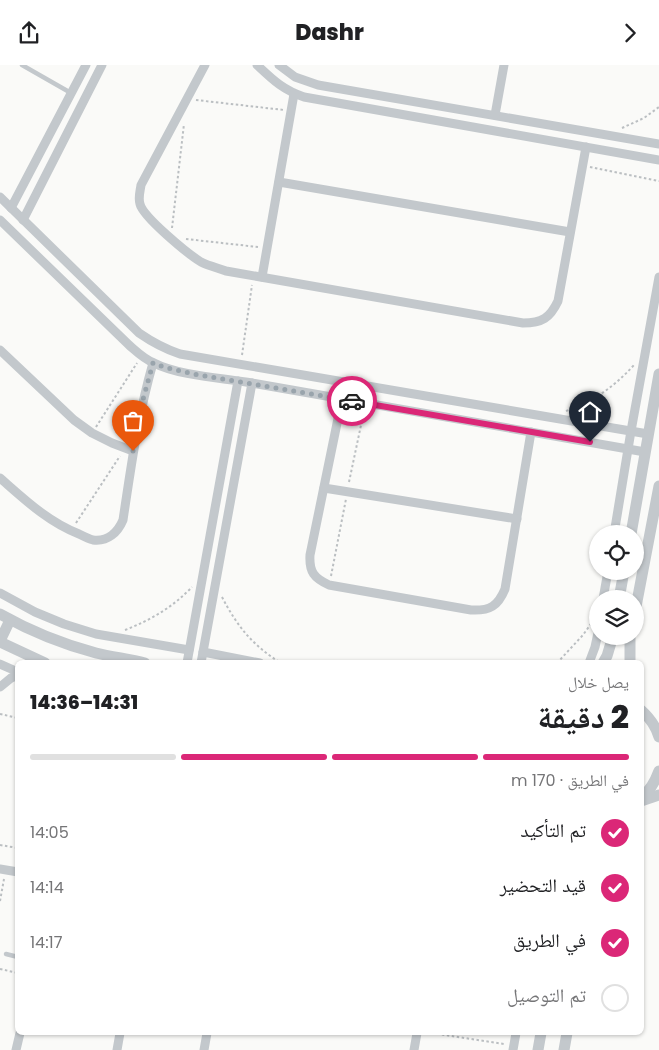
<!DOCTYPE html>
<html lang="ar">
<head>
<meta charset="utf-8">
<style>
	:root { --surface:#fff; --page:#f2f2f2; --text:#202124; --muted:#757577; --line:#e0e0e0; --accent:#db2777 }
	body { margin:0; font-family:Poppins,"Noto Naskh Arabic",sans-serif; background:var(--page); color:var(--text); direction:rtl; height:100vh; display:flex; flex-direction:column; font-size:19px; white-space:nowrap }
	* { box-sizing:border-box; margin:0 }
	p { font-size:16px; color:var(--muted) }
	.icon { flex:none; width:28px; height:28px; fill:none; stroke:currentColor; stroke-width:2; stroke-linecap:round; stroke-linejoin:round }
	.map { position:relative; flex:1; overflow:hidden; direction:ltr }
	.panel { position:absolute; left:15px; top:595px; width:629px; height:375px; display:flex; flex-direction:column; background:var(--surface); border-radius:8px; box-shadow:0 1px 4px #0004; direction:rtl }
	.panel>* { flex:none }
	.controls { position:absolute; left:589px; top:460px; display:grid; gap:10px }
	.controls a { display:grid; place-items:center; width:55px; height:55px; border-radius:50%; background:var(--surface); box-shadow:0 1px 4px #0004; font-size:25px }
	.pin { position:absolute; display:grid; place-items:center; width:42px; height:42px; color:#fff; margin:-51px -21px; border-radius:50% 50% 50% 0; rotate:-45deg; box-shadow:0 0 5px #0007 }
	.pin .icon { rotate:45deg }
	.courier { position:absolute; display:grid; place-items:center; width:50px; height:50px; margin:-25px; border:4px solid #db2777; border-radius:50%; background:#fff; color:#222; box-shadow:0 1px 6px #0007 }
	.overview em { font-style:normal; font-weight:800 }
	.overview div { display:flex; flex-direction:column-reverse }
	.overview { display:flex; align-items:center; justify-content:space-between; height:85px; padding:0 15px }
	h1 { font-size:32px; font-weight:800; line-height:38px }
	.bar { display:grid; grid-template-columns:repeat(4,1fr); gap:8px 5px; align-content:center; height:60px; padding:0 15px }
	.bar i { height:6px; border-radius:4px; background:var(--line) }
	.bar .current { background:var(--accent) }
	.bar p { grid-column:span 4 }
	ol { padding:0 15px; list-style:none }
	li { display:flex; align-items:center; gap:15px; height:55px }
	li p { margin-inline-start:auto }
	li .icon { padding:5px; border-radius:50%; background:var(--accent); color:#fff; stroke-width:4 }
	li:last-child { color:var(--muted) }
	li i { width:28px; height:28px; border:2px solid var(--line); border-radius:50% }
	header { display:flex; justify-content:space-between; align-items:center; height:65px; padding:0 15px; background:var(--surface); font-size:22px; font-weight:800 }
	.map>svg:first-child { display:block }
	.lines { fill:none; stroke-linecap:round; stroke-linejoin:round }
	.path { stroke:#bbbfc2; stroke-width:2; stroke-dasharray:2.5 2.5; stroke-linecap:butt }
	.service { stroke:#c3c8cc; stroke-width:4.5 }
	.minor { stroke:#c3c8cc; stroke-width:9 }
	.tertiary { stroke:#c3c8cc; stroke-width:11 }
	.done { stroke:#99a4ac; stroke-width:5; stroke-dasharray:0 9 }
	.route { stroke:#db2777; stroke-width:6 }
</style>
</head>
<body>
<header><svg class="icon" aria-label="forward" viewBox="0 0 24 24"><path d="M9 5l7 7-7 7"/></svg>Dashr<svg class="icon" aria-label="share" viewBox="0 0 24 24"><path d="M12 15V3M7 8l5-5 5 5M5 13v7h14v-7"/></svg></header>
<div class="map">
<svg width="659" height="985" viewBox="0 0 659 985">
	<rect width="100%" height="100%" fill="#fafaf8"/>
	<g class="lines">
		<!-- path -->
		<g class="path">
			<polyline points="196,35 284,45"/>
			<polyline points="622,63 644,53 659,42"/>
			<polyline points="590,102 659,116"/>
			<polyline points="172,163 184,59"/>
			<polyline points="186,174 258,182"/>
			<polyline points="242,290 252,220"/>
			<path d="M566,346C595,335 613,323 634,300"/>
			<polyline points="96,362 137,298"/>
			<polyline points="349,417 364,346"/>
			<polyline points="76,458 120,391"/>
			<polyline points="331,511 346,434"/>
			<path d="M222,532C237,561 253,581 281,598"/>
			<path d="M125,565C151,555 173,542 192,522"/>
			<polyline points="557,598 583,570 598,549"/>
			<polyline points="0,649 18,653"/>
			<polyline points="0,780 18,783"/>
			<polyline points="0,836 4,814"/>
			<polyline points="0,904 18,908"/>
			<polyline points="432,968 504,979"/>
		</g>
		<!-- service -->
		<g class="service">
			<polyline points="22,0 71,28"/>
			<polyline points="6,889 18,892"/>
		</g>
		<!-- minor -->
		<g class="minor">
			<path d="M205,0L141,120C140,127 138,133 140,139C143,152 188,189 201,197C209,201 218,203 226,206L523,258C542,258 550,253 558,236L586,82"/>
			<path d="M257,0C273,15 283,25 304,32L659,95"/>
			<polyline points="279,0 295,12 318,20 659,79"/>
			<polyline points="495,50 504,0"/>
			<polyline points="279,117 570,167"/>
			<path d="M0,132L139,268C152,277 165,284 180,289L648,369"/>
			<polyline points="11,143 86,0"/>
			<path d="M0,155L129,280C137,287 144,294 154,298C179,311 224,313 252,318L645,387"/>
			<polyline points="23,155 102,0"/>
			<polyline points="262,212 294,29"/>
			<polyline points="0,285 74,355 92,368 112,378 133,386"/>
			<path d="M342,334L310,490C309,507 314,513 329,520L471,545C490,546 498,541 505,524L531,367"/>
			<path d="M0,413C24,434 48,457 79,469C83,471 89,474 93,475C108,477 118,467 123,455C131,402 138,350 153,298"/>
			<polyline points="324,423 517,454"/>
			<polyline points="614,469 631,366 659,212"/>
			<polyline points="0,528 35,547 64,559 96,569 189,585"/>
			<polyline points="603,534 608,506"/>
			<polyline points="203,587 260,598"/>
			<polyline points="187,598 238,316"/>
			<polyline points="201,598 252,318"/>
			<polyline points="589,598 595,582 598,568"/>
			<polyline points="0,599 18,607"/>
			<polyline points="0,622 11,613 18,610"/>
			<polyline points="0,804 18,807"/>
			<polyline points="16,985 20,968"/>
			<polyline points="117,985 120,968"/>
			<polyline points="204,985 207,968"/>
			<polyline points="414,985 417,968"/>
			<polyline points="513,985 516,968"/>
		</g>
		<!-- tertiary -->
		<g class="tertiary">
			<polyline points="631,469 659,309"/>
			<polyline points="619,534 624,506"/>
			<polyline points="635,547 659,421"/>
			<path d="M0,549C30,566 62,579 96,588C112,592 129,594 145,598"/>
			<polyline points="0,576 10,555"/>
			<polyline points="0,577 45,598"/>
			<polyline points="603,598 607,591 613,571"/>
			<polyline points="630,598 630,571"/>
			<path d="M641,645C650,653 656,662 659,672"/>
			<path d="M641,733C650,726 655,717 659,706"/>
			<polyline points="641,736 659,730"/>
			<polyline points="538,985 541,968"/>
			<polyline points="564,985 567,968"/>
		</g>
	</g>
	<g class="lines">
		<!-- done -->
		<polyline class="done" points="133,386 141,342 153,298 164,302 193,309 352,336"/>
		<!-- route -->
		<polyline class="route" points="352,336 590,377"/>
	</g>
</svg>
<div class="controls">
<a><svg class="icon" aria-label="locate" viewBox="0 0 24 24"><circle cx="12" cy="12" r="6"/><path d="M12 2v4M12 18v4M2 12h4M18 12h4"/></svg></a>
<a><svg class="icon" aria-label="layers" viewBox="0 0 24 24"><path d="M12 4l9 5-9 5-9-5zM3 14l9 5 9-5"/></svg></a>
</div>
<div class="pin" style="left:133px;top:386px;background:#ea580c"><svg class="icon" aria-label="bag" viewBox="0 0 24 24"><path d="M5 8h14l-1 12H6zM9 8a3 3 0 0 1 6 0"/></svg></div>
<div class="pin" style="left:590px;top:377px;background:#1f2937"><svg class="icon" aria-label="home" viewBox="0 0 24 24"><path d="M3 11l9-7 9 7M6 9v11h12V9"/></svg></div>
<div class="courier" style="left:352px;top:336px"><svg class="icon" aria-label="car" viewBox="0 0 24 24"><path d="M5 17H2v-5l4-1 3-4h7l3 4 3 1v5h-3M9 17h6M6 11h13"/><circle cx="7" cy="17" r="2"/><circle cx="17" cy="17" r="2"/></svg></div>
<section class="panel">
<div class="overview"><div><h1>2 دقيقة</h1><p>يصل خلال</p></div><em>14:31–14:36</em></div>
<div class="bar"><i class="current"></i><i class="current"></i><i class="current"></i><i></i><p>في الطريق · 170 m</p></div>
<ol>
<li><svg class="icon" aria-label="check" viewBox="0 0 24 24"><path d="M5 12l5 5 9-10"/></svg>تم التأكيد<p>14:05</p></li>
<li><svg class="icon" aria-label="check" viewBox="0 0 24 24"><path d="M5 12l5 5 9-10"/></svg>قيد التحضير<p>14:14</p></li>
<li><svg class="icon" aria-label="check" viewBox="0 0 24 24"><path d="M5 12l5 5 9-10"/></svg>في الطريق<p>14:17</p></li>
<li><i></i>تم التوصيل</li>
</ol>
</section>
</div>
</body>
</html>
